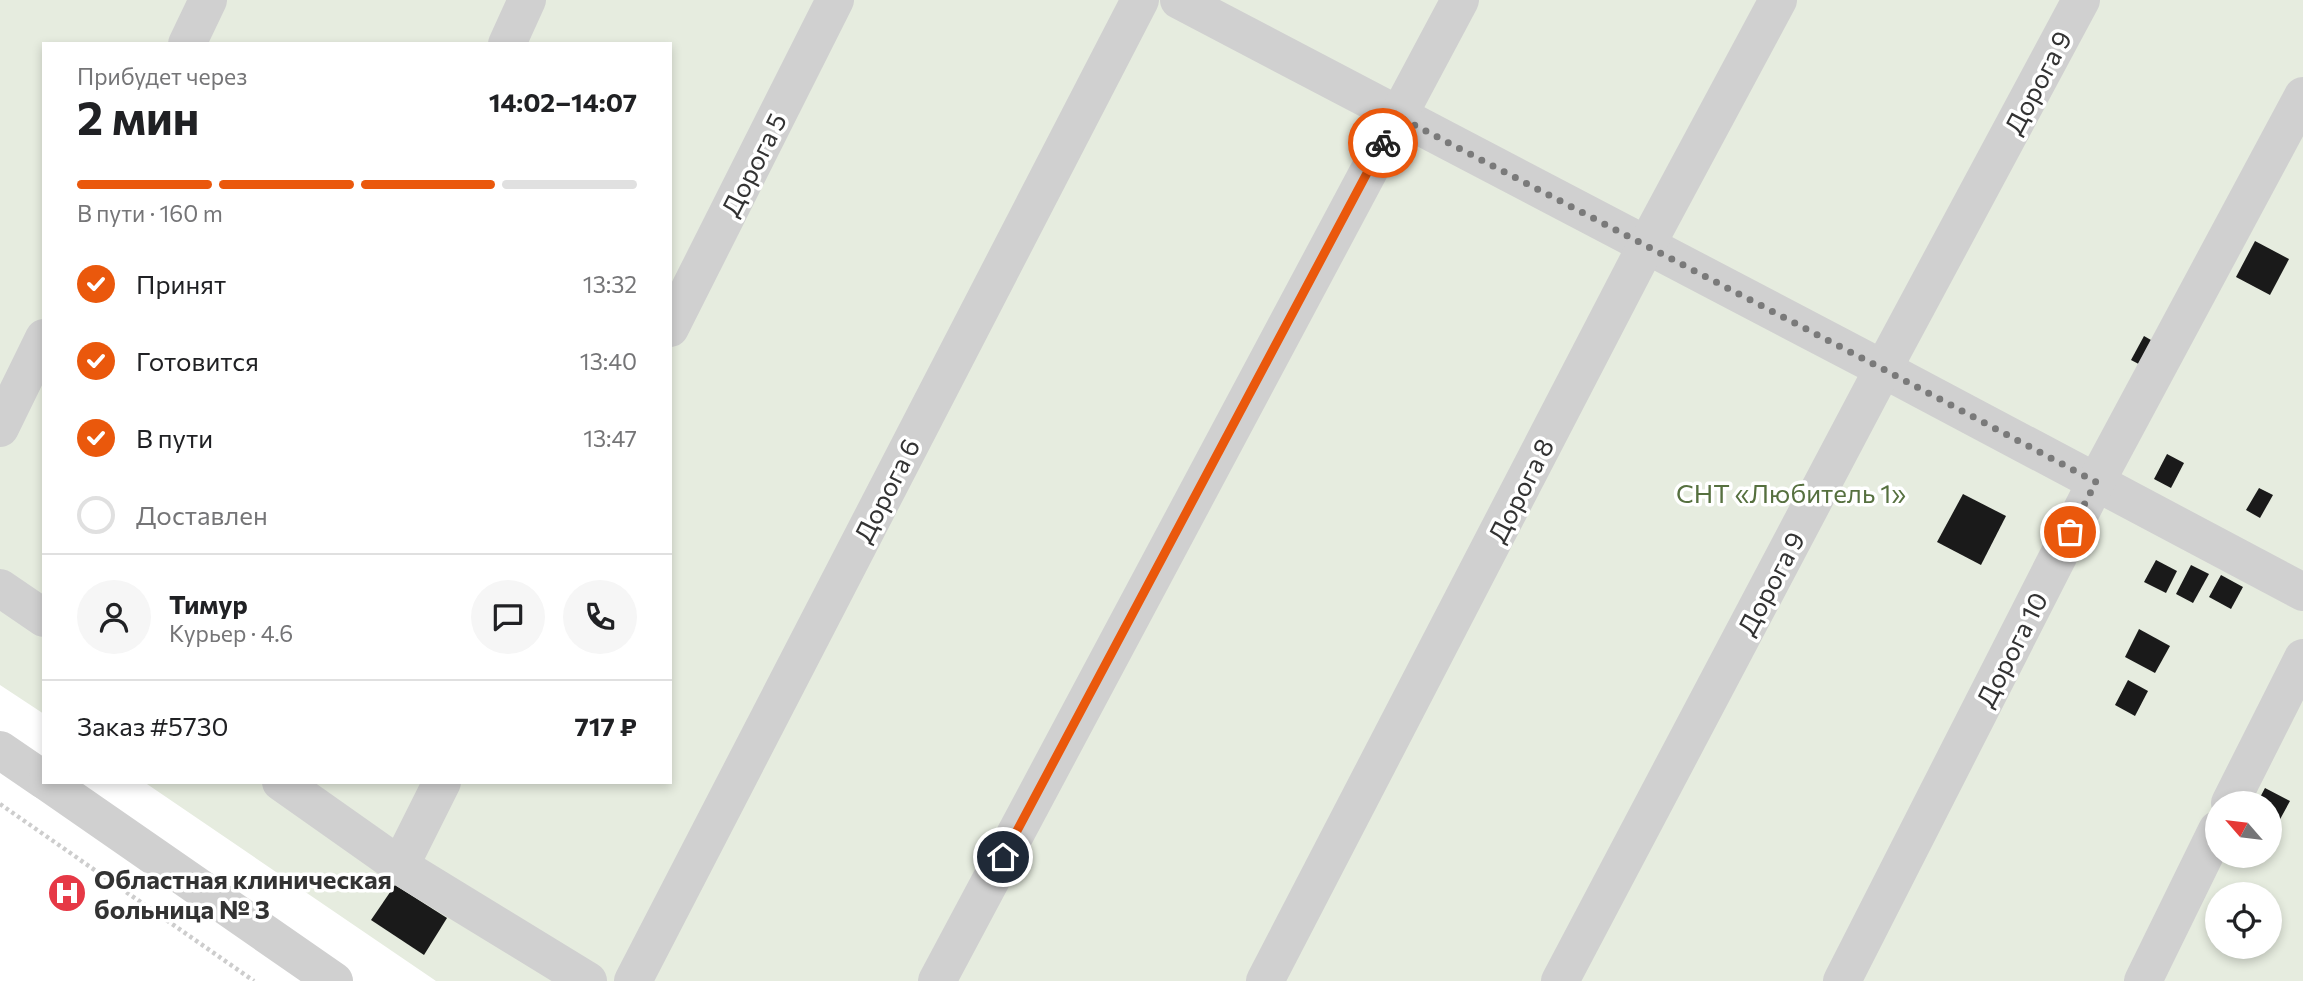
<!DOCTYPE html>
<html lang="ru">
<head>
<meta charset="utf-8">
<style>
	:root { --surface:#fff; --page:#f6f6f6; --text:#202124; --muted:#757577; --line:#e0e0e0; --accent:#ea580c }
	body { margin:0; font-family:Commissioner,sans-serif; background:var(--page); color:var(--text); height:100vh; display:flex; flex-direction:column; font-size:26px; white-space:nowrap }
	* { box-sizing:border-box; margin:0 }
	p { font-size:23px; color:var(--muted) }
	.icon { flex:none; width:38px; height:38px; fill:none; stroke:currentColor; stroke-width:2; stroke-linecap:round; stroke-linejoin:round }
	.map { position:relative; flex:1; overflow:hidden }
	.side { position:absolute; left:42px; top:42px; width:630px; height:742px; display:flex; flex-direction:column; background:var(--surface); border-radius:0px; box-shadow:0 4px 10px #0003 }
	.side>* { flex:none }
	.needle { width:46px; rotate:298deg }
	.tools { position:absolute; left:2205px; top:791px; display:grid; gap:14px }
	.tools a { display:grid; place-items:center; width:77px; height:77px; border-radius:50%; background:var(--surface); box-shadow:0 4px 10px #0003; font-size:35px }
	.pin { position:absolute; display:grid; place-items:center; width:60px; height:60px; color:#fff; margin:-30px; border:4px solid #fff; border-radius:50%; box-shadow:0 2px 7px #0007 }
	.courier { position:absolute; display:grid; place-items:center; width:70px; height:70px; margin:-35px; border:5px solid #ea580c; border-radius:50%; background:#fff; color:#222; box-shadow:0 2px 9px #0007 }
	.head em { font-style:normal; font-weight:700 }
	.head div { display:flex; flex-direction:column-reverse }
	.head { display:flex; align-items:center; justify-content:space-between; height:119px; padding:0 35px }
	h1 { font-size:46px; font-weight:700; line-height:52px }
	.bar { display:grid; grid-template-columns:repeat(4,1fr); gap:10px 7px; align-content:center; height:84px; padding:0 35px }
	.bar i { height:9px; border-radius:5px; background:var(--line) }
	.bar .active { background:var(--accent) }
	.bar p { grid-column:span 4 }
	.line { display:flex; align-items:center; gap:18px; padding:0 35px; border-top:2px solid var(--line) }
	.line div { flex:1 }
	.round { display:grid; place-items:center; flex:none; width:74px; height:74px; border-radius:37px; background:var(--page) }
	ol { padding:0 35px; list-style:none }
	li { display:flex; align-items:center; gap:21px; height:77px }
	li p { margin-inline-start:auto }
	li .icon { padding:7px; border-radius:50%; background:var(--accent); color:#fff; stroke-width:4 }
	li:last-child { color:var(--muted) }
	li i { width:38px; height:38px; border:4px solid var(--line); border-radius:50% }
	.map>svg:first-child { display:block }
	.green { fill:#e6ecdf; fill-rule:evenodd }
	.building { fill:#1a1a1a }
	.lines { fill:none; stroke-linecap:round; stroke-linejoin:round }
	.path { stroke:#cdcdcd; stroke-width:4.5; stroke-dasharray:3.5 3.5; stroke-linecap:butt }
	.minor { stroke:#d0d0d0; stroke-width:38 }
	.done { stroke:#7a7a7a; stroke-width:7; stroke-dasharray:0 12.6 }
	.route { stroke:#ea580c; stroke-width:9 }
	.labels { text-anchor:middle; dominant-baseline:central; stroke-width:7; stroke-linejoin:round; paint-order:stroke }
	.street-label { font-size:26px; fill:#333; stroke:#fff }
	.park-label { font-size:26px; fill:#56703f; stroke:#fff }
	.poi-label { font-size:26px; font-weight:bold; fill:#333; stroke:#fff; text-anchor:start }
</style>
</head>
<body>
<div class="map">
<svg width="2303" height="981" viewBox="0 0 2303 981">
	<rect width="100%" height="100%" fill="#fff"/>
	<!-- green -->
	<path class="green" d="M0,0H2303V981H436L144,782H670V44H44V714L0,685ZM2217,803H2270V856H2217ZM2217,894H2270V947H2217Z"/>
	<!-- building -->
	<g class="building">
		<polygon points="2255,241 2289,259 2270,295 2236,277"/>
		<polygon points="2144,336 2165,348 2152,371 2131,360"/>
		<polygon points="2167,454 2184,463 2171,488 2154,479"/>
		<polygon points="2259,488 2273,495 2260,518 2246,510"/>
		<polygon points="1963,494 2006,516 1981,565 1937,542"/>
		<polygon points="2156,560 2177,571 2166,593 2144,582"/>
		<polygon points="2191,565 2209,574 2193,603 2176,594"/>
		<polygon points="2221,575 2243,587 2231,609 2209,597"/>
		<polygon points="2139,629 2170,646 2155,673 2125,657"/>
		<polygon points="2128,680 2148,691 2135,716 2115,705"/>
		<polygon points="2265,788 2290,801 2278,823 2270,818 2270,803 2257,803"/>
		<polygon points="395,885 447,918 424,955 371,920"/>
	</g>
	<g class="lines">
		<!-- path -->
		<polyline class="path" points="0,804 254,981"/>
		<!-- minor -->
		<g class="minor">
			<polyline points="1179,0 1883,369 2303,592"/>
			<polyline points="187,44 208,0"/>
			<polyline points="507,44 527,0"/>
			<polyline points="670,328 835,0"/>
			<polyline points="0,428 44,338"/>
			<polyline points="0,588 44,618"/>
			<polyline points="0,750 44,780"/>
			<polyline points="47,782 334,981"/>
			<polyline points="281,782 400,866 588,981"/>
			<polyline points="2230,803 2303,658"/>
			<polyline points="400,866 442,782"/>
			<polyline points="633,981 1140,0"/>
			<polyline points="937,981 1460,0"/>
			<polyline points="1265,981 1646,246 1778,0"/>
			<polyline points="1560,981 1883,369 2081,0"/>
			<polyline points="1842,981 2096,482 2303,96"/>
			<polyline points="2143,981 2217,830"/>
		</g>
	</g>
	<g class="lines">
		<!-- done -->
		<polyline class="done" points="1383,143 1397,116 1883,369 2096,482 2070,532"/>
		<!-- route -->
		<polyline class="route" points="1003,857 1383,143"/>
	</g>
	<!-- icons -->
	<defs>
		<symbol id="hospital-disc" viewBox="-11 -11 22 22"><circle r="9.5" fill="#e63946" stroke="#fff"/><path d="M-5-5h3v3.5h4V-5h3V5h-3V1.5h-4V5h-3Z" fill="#fff"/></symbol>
	</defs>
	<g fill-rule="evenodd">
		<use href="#hospital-disc" x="45" y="871" width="44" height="44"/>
	</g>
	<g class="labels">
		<!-- street labels -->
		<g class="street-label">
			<text transform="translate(2037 82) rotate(-62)">Дорога 9</text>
			<text transform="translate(753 164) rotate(-63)">Дорога 5</text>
			<text transform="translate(886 490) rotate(-63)">Дорога 6</text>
			<text transform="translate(1520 490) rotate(-63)">Дорога 8</text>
			<text transform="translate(1770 583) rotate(-62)">Дорога 9</text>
			<text transform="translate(2011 649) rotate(-63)">Дорога 10</text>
		</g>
		<!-- park labels -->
		<g class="park-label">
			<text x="1791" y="492">СНТ «Любитель 1»</text>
		</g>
		<!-- poi labels -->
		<g class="poi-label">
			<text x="94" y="878">Областная клиническая<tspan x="94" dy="30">больница № 3</tspan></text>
		</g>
	</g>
</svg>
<div class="tools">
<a><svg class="needle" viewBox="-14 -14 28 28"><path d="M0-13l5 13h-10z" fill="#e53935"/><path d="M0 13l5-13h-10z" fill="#757577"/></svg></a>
<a><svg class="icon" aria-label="locate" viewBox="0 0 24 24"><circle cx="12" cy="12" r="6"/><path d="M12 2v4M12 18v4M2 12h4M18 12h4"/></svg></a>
</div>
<div class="pin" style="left:2070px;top:532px;background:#ea580c"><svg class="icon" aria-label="bag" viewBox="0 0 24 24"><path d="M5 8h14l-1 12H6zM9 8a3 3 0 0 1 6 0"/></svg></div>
<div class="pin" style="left:1003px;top:857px;background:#1f2937"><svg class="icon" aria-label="home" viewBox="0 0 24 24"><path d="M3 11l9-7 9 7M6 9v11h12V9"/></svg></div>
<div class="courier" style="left:1383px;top:143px"><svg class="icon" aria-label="bike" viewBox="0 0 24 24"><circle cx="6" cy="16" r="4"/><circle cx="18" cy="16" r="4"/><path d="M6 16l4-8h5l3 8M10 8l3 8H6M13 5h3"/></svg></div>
<section class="side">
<div class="head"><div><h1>2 мин</h1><p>Прибудет через</p></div><em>14:02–14:07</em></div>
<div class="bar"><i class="active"></i><i class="active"></i><i class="active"></i><i></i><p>В пути · 160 m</p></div>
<ol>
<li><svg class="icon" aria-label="check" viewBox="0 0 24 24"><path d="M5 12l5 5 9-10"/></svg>Принят<p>13:32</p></li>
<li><svg class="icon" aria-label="check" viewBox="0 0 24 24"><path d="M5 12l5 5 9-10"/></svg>Готовится<p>13:40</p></li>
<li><svg class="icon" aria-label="check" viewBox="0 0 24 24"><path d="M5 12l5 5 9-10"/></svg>В пути<p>13:47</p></li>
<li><i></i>Доставлен</li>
</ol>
<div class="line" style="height:126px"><a class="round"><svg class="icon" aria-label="person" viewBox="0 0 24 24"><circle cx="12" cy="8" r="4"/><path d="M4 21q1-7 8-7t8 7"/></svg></a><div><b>Тимур</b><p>Курьер · 4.6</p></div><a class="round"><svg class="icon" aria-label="chat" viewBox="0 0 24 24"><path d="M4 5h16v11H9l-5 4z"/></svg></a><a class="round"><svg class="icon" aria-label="phone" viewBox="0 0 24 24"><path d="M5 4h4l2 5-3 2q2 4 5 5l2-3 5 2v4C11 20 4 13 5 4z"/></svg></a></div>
<div class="line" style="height:91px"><div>Заказ #5730</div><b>717 ₽</b></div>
</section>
</div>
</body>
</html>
